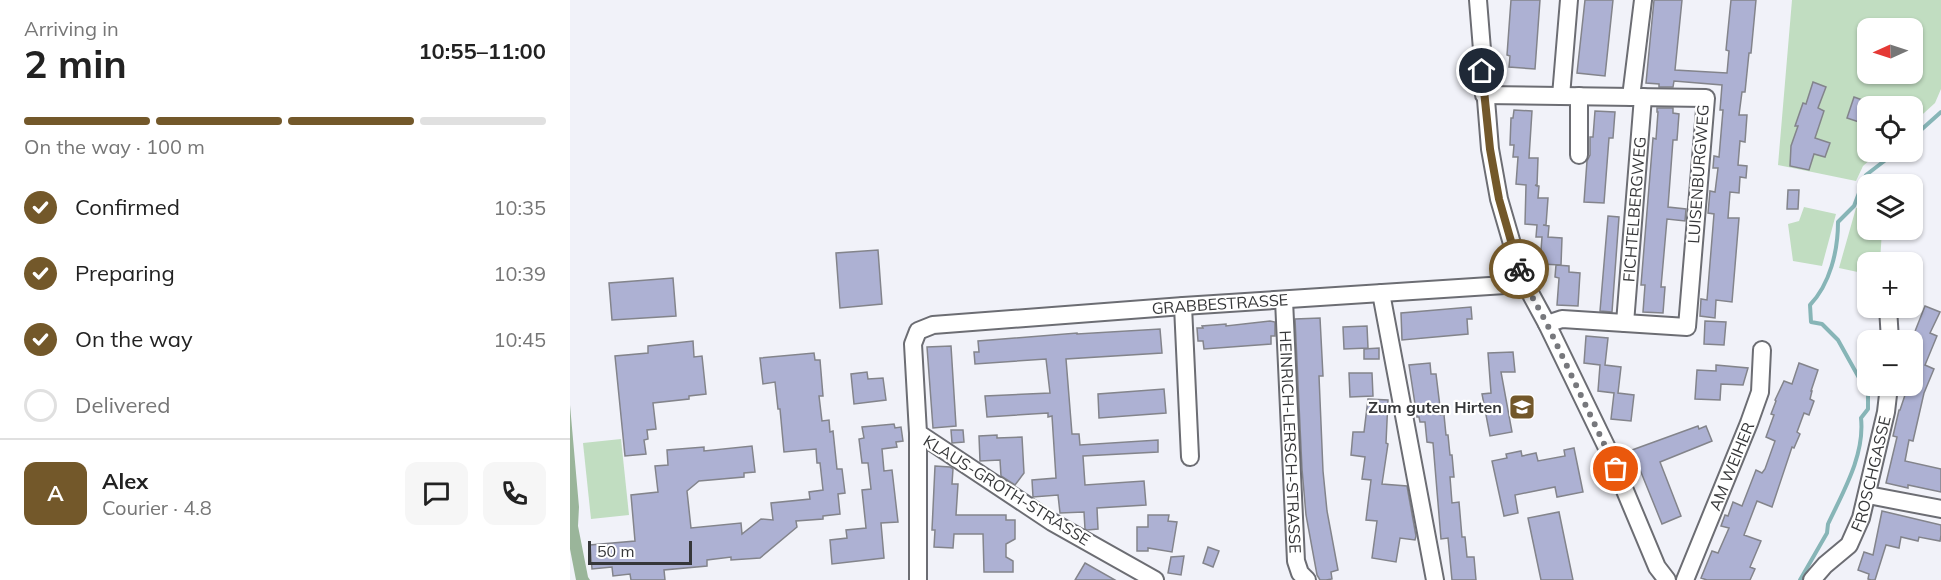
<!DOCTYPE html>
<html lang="en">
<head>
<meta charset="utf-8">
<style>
	:root { --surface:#fff; --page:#f6f6f6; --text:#222; --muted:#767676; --line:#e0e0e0; --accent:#73582a }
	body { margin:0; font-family:Mulish,sans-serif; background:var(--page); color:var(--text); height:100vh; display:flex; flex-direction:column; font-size:22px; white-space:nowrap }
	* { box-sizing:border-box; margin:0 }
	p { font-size:20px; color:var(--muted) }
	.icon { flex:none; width:33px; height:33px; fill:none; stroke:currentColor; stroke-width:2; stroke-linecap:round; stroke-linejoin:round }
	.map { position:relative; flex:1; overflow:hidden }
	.drawer { display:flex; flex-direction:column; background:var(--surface); width:570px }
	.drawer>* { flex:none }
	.needle { width:39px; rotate:267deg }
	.buttons { position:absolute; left:1287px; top:18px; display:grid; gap:12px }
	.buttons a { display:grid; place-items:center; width:66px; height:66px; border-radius:12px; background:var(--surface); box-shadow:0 2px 4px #0004; font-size:30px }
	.scale { position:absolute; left:18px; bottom:15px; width:104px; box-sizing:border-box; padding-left:6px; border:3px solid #363739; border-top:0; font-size:16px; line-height:21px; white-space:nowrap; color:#363739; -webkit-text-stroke:4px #fff; paint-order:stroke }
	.pin { position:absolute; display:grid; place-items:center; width:51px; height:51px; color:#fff; margin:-26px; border:3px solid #fff; border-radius:50%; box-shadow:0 2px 6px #0007 }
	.courier { position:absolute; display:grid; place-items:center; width:60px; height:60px; margin:-30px; border:4px solid #73582a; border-radius:50%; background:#fff; color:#222; box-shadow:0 2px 8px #0007 }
	.headline em { font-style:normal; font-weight:700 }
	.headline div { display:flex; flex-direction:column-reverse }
	.headline { display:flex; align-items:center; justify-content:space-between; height:102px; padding:0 24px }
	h1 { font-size:39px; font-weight:700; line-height:45px }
	.bar { display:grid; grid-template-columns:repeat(4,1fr); gap:9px 6px; align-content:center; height:72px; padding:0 24px }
	.bar i { height:8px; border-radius:4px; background:var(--line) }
	.bar .active { background:var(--accent) }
	.bar p { grid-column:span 4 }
	.line { display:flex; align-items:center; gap:15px; padding:0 24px; border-top:2px solid var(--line) }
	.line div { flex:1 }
	.round { display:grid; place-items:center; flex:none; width:63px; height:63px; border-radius:12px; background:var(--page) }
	ol { padding:0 24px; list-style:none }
	li { display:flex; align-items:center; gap:18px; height:66px }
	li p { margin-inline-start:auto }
	li .icon { padding:6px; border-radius:50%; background:var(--accent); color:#fff; stroke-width:4 }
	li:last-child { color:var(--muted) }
	li i { width:33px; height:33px; border:3px solid var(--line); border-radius:50% }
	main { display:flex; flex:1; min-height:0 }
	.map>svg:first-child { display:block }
	.green { fill:#c1ddc1; fill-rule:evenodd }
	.forest { fill:#9ab59a }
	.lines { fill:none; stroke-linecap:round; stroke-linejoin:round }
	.stream { stroke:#87b5b7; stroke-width:4 }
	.building { fill:#adb1d3; stroke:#83848b; stroke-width:1.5 }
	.minor-casing { stroke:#6c6d73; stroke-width:20 }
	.minor { stroke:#fff; stroke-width:16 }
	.done { stroke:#77787c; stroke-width:6; stroke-dasharray:0 10.8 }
	.route { stroke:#73582a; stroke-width:8 }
	.labels { text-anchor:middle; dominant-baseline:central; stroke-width:4.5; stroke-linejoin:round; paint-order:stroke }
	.street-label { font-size:16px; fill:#363739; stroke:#fff }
	.poi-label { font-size:16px; font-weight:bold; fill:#363739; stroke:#fff; text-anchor:end }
</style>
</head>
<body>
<main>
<section class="drawer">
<div class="headline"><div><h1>2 min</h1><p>Arriving in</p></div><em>10:55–11:00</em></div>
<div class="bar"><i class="active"></i><i class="active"></i><i class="active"></i><i></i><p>On the way · 100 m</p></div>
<ol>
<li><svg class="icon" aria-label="check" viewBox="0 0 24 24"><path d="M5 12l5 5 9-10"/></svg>Confirmed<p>10:35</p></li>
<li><svg class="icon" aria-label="check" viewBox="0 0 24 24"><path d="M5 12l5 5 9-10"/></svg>Preparing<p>10:39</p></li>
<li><svg class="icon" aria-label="check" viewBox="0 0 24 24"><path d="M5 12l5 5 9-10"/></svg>On the way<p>10:45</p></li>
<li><i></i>Delivered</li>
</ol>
<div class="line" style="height:108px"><b class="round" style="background:var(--accent);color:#fff">A</b><div><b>Alex</b><p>Courier · 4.8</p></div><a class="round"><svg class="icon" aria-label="chat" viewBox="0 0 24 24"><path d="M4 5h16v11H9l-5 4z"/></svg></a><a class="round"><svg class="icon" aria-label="phone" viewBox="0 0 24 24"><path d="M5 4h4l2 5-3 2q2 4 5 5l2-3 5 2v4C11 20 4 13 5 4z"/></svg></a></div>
</section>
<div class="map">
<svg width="1371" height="580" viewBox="0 0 1371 580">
	<rect width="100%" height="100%" fill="#f1f2f9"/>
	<!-- green -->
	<g class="green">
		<path d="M1222,0H1371V89L1365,103L1343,123L1342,106H1298V152H1309L1293,166L1286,181L1208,165ZM1298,28H1342V74H1298Z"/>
		<polygon points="1234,207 1266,214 1252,266 1223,261 1218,224 1229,221"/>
		<polygon points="1286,208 1297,209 1298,230 1312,230 1310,262 1298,262 1297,274 1269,268"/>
		<polygon points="51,439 59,515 21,519 13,443"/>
	</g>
	<!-- forest -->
	<polygon class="forest" points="0,405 9,507 8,526 18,577 20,580 6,580 0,549"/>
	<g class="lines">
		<!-- stream -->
		<g class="stream">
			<polyline points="1342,138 1371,112"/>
			<path d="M1230,580L1257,533L1258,524C1273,492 1295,455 1291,418L1298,409V394L1268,340L1252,324L1241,322L1240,305C1260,284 1268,251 1268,222L1284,206L1296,175L1326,152"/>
		</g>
	</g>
	<!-- building -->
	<g class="building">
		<polygon points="941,0 970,0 965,69 939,67 940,56 937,55"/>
		<polygon points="1015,0 1043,0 1035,76 1007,73"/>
		<polygon points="1084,0 1112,0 1105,70 1157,73 1159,51 1156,50 1161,0 1186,0 1181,53 1179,53 1175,92 1172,92 1169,115 1177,115 1175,142 1170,141 1168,165 1177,166 1176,178 1170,177 1169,193 1160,192 1158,218 1169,218 1162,302 1146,300 1145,318 1130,316 1131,299 1137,300 1144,214 1138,213 1140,191 1145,192 1148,168 1143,168 1144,156 1149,157 1153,110 1150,110 1152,85 1104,81 1103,87 1089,87 1089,84 1076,83"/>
		<polygon points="1243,82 1256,87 1248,108 1254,111 1245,138 1260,143 1255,157 1244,154 1239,170 1220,166 1221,146 1228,126 1225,126 1233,103 1236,104"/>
		<polygon points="1284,97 1298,102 1298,125 1277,118"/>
		<polygon points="1087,108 1103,108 1103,113 1109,114 1107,140 1103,140 1098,207 1116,209 1115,221 1097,219 1091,287 1095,287 1093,313 1073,312 1075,285 1071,285 1083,138 1086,139 1088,112 1087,112"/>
		<polygon points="944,110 962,111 959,158 968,158 967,186 965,185 969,186 968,198 978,198 976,225 973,225 979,226 978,237 992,238 991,265 970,264 972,237 966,237 967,225 955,224 956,185 946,184 948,157 943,157 944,145 940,145 941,118 943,118"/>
		<polygon points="1025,111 1045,112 1043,138 1039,138 1034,203 1014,202 1017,161 1020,155 1020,137 1023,137"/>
		<polygon points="1218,190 1229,190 1228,209 1217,209"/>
		<polygon points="1038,216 1049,217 1042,312 1030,311"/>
		<polygon points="308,250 312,304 270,308 266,253"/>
		<polygon points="986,265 999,266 999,272 1010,273 1008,306 987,305 989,278 985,277"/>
		<polygon points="103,278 106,316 42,320 39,283"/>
		<polygon points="1355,306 1370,312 1360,333 1367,336 1355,365 1364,369 1354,393 1343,441 1339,440 1335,461 1371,469 1371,492 1338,485 1338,488 1316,483 1327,437 1323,436 1329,410 1330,410 1338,386 1342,386 1342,339"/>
		<polygon points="901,307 902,319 897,319 898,334 832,340 831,313"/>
		<polygon points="750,318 753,376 749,376 753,471 757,511 768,570 761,572 762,579 756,580 750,580 747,575 736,515 732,469 725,319"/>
		<polygon points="700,321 705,322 705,336 701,336 701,344 634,349 633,341 628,341 627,328 633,328 632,326 656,324 656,326"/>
		<polygon points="1135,321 1156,322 1154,345 1134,344"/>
		<polygon points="797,326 798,348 774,349 773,327"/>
		<polygon points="590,329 592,353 496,359 502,434 509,434 510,445 588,440 588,452 513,456 515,485 574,481 576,505 527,508 528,529 517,530 515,529 514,512 490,513 488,495 463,497 462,480 486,478 482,416 478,417 478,413 417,417 415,396 480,393 476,359 405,364 404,352 409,352 408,341 507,333 507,334"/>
		<polygon points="1016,336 1038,338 1035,365 1051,367 1048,393 1064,395 1061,421 1041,419 1044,393 1028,391 1030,365 1014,363"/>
		<polygon points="123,341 124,357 132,356 136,394 119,396 119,399 83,403 86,429 77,430 78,439 74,440 76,454 55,456 45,356 78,353 78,346"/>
		<polygon points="381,346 386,426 363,428 357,347"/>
		<polygon points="809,348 809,359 794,359 794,349"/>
		<polygon points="943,352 945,372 931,372 942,432 920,436 912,394 921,393 918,353"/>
		<polygon points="244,353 245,360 250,360 253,396 249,396 252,421 259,420 260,432 263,431 267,469 272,469 275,493 268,494 270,514 253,516 253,519 226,521 227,527 190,558 161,560 161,557 137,560 137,566 94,570 95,580 61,580 60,574 43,576 42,567 22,569 20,545 65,541 61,495 88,492 85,466 98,465 97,450 134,447 134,451 182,446 185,472 174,473 174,477 129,481 117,491 121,528 171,523 172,534 191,519 203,520 201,503 240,499 239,492 253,490 250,463 247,463 246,449 214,452 210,409 208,409 205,382 193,384 190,358"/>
		<polygon points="860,363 861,374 866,374 871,415 874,415 876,435 878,435 880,455 882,455 884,477 880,477 882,503 889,502 892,537 895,537 897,557 904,557 906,580 882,580 878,538 871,539 863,443 857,442 855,422 850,422 849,417 847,417 839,365"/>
		<polygon points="1229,363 1248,370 1241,391 1242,391 1240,399 1244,401 1239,415 1234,413 1227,432 1230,434 1224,448 1222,447 1202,507 1187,501 1174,535 1191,541 1180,567 1185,569 1180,580 1137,580 1131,578 1142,551 1148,553 1159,528 1151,526 1155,515 1158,516 1163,502 1172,506 1186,470 1192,473 1195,469 1205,441 1196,437 1204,415 1201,414 1206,401 1205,400 1214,381 1222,384"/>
		<polygon points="1146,365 1178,368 1173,385 1151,384 1150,400 1125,399 1127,370 1146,371"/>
		<polygon points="297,372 298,379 313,378 316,400 284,404 281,374"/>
		<polygon points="779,373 802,373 803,396 780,397"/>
		<polygon points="594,389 596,413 529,418 528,394"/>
		<polygon points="798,399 818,400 816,443 818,444 812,484 837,486 846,536 845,540 830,538 826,562 802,558 807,521 796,520 801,480 792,479 795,457 781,455 783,432 794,432"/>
		<polygon points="324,424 325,428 331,427 333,441 326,442 327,447 312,449 314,471 322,470 328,522 311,523 314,558 262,564 260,540 277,538 276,530 296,528 292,490 301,489 298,463 292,463 289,439 294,438 292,427"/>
		<polygon points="1128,426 1129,429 1136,426 1142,441 1090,462 1111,516 1092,524 1062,450"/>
		<polygon points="381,430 393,430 394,442 382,443"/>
		<polygon points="427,435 427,438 452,437 454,473 445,485 431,476 430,460 410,461 409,436"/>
		<polygon points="1004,448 1013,492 987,497 985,487 945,495 948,513 934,516 922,461 937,458 936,454 951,451 952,456 966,453 968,461 995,456 994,450"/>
		<polygon points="365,466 380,467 383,469 382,484 388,484 386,515 436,515 436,520 445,520 445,539 436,544 436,557 443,561 443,572 414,572 413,534 384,534 383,548 364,547 365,530 362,530"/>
		<polygon points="1312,511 1371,525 1371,535 1370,541 1349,537 1348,541 1331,537 1329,548 1316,545 1305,580 1301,580 1298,579 1299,574 1288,570 1294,552 1303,555"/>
		<polygon points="989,512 1003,580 971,580 958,518"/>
		<polygon points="578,515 599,515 598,521 607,522 602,552 578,548 578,551 567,551 567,527 578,527"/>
		<polygon points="638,547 649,551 643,567 633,563"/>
		<polygon points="614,556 611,575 598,573 601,557"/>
		<polygon points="515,563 545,580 505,580"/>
	</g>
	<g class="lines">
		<defs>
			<g id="minor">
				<polyline points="908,0 920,149 929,199 952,278 977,324 1038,450 1087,567 1097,580"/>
				<polyline points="914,95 1136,98 1117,327 992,319 977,324"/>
				<polyline points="991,96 999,0"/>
				<polyline points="1061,97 1073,0"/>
				<polyline points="1009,155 1009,96"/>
				<polyline points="811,293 865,580"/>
				<path id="s1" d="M714,300L726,561L730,573L737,580"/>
				<polyline points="613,306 620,457"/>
				<polyline points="1318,308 1320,340"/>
				<path id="s2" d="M1055,323L1073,97"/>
				<polyline points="348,433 348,580"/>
				<polyline points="1298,495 1371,509"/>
				<path id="s3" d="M585,580L482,522L348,433L343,344L348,331L363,325L613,306L935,285L952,278"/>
				<path id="s4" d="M1115,580L1179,423L1190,392L1192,350"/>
				<path id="s5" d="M1242,580L1255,565L1279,545L1291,518L1316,412L1319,386"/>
			</g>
		</defs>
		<!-- minor casing -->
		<use href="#minor" class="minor-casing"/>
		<!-- minor -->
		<use href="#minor" class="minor"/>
	</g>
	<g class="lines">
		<!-- done -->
		<polyline class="done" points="949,269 952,278 977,324 1046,469"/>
		<!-- route -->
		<polyline class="route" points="912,71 920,149 929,199 949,269"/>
	</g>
	<!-- icons -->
	<defs>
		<symbol id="school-square" viewBox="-11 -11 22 22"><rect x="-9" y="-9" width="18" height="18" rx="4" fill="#73582a" stroke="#fff"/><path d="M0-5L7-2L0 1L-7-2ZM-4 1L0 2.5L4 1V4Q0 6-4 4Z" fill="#fff"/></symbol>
	</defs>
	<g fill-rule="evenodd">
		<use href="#school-square" x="937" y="392" width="30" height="30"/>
	</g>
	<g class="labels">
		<!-- street labels -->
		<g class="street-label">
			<text transform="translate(1128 174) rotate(-86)">LUISENBURGWEG</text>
			<text stroke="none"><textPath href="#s2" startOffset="114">FICHTELBERGWEG</textPath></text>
			<text stroke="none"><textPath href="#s3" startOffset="686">GRABBESTRASSE</textPath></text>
			<text stroke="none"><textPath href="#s1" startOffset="142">HEINRICH-LERSCH-STRASSE</textPath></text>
			<text stroke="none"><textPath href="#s4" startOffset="123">AM WEIHER</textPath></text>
			<text stroke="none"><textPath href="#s5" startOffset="126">FROSCHGASSE</textPath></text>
			<text transform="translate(437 490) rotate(32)">KLAUS-GROTH-STRASSE</text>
		</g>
		<!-- poi labels -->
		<g class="poi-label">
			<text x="932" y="407">Zum guten Hirten</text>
		</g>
	</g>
</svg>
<div class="buttons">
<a><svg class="needle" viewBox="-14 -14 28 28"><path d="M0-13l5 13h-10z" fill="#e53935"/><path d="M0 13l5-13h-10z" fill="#767676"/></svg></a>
<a><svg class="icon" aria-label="locate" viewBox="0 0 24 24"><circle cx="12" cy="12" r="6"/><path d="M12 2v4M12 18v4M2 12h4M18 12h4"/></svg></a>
<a><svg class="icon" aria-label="layers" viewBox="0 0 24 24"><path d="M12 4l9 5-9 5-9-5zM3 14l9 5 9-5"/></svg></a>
<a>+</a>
<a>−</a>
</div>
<div class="scale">50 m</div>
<div class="pin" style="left:1046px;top:469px;background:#ea580c"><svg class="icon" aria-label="bag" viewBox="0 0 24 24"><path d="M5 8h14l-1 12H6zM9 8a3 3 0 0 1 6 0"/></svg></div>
<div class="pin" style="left:912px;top:71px;background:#1f2937"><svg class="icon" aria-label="home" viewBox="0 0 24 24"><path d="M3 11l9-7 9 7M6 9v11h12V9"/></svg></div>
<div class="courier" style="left:949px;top:269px"><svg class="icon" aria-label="bike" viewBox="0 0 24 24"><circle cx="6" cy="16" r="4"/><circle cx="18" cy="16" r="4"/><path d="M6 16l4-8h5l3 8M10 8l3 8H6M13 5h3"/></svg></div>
</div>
</main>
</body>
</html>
